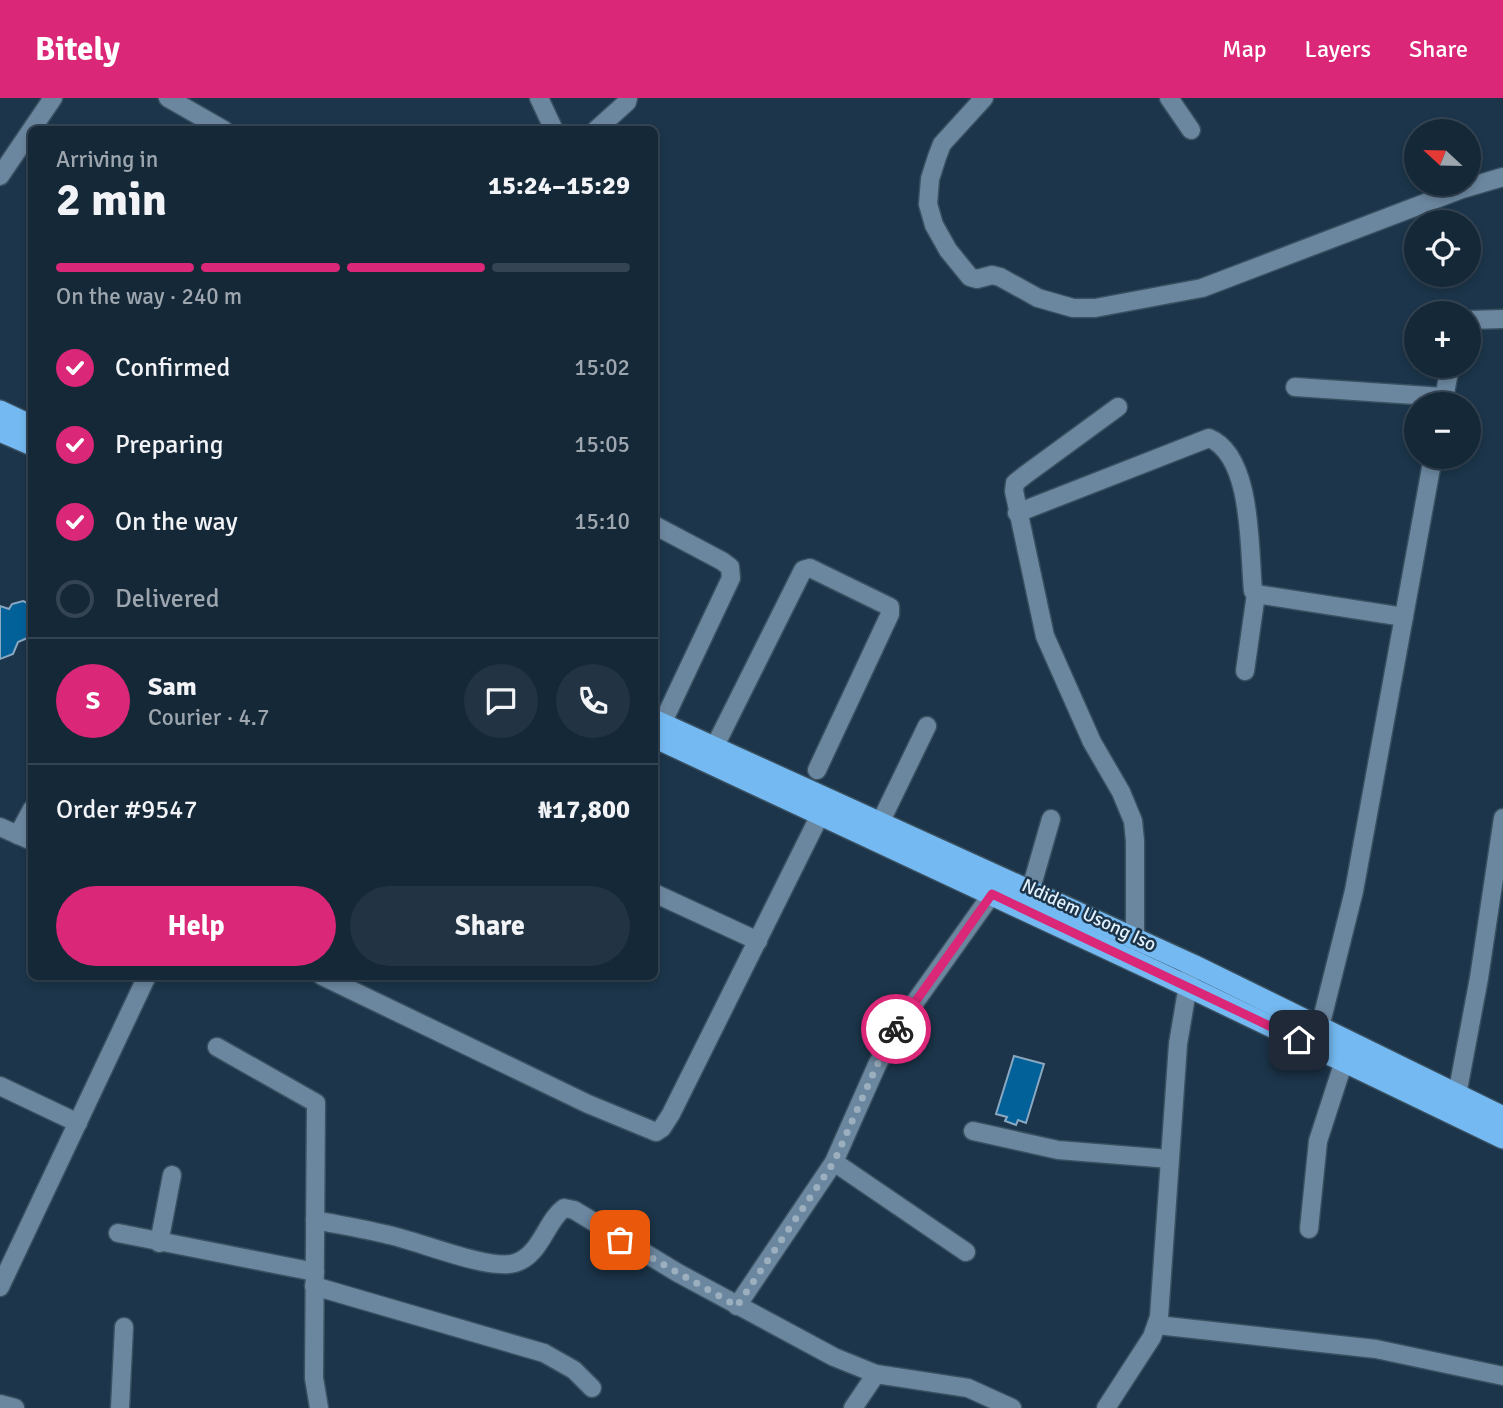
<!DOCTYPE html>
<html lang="en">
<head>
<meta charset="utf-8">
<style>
	:root { --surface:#152838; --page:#223443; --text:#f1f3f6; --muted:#9da6ae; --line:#344453; --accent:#db2777 }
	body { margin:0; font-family:Signika,sans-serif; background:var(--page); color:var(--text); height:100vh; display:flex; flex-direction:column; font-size:26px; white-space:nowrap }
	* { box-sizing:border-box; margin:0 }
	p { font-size:23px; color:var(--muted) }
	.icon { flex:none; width:38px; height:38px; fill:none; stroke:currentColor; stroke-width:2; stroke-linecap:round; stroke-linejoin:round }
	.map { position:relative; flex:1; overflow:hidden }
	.details { position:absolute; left:28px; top:28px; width:630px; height:854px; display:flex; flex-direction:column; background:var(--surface); border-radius:10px; box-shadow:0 4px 10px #0003,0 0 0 2px var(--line) }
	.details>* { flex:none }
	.needle { width:46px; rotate:292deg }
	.fabs { position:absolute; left:1404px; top:21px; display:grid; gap:14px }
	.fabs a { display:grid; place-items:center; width:77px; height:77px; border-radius:50%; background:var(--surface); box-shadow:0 4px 10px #0003,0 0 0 2px var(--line); font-size:35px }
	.pin { position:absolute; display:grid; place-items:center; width:60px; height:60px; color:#fff; margin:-30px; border-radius:14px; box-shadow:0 4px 10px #0006 }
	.courier { position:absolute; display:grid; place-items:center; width:70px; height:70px; margin:-35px; border:5px solid #db2777; border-radius:50%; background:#fff; color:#222; box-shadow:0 2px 9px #0007 }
	.summary em { font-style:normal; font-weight:800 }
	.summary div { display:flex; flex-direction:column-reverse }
	.summary { display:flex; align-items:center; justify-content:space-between; height:119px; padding:0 28px }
	h1 { font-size:46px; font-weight:800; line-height:52px }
	.bar { display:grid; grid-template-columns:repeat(4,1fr); gap:10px 7px; align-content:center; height:84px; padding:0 28px }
	.bar i { height:9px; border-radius:5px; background:var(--line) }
	.bar .selected { background:var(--accent) }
	.bar p { grid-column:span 4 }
	.line { display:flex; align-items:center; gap:18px; padding:0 28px; border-top:2px solid var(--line) }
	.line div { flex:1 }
	.round { display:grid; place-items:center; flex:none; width:74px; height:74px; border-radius:37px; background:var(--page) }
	ol { padding:0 28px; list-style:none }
	li { display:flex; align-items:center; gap:21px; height:77px }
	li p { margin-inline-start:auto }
	li .icon { padding:7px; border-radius:50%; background:var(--accent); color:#fff; stroke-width:4 }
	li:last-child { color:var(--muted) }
	li i { width:38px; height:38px; border:4px solid var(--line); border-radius:50% }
	.button { display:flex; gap:14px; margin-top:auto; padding:14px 28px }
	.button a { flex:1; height:80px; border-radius:42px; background:var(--accent); color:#fff; font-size:28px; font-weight:800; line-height:80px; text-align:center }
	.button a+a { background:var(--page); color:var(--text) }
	header { display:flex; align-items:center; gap:42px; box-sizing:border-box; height:98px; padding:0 35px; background:var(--accent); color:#fff }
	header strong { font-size:33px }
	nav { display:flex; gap:38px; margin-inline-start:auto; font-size:24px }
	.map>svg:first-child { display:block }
	.building { fill:#03619a; stroke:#8ba8c1; stroke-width:2 }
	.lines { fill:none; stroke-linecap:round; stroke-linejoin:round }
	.minor-casing { stroke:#395061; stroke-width:21 }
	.highway-casing { stroke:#395061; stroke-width:24 }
	.minor { stroke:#6b879f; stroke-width:18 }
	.highway { stroke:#74b9f1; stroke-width:21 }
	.done { stroke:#9cafbf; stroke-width:7; stroke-dasharray:0 12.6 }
	.route { stroke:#db2777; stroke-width:9 }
	.labels { text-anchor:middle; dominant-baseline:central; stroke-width:5; stroke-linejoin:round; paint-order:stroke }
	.street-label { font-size:19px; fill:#e1f1fe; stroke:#1c354a }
</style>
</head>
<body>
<header>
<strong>Bitely</strong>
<nav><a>Map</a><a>Layers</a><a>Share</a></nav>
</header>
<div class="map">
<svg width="1503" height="1310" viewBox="0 0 1503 1310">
	<rect width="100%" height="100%" fill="#1c354a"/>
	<!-- building -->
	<g class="building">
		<polygon points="23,503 32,507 32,538 18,544 13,556 0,561 0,508 9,511 12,506"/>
		<polygon points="1014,958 1044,966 1026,1025 1018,1022 1016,1027 1005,1023 1007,1019 996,1016"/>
	</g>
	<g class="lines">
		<defs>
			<g id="minor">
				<polyline points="168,0 224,32"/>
				<polyline points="539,0 554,32"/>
				<polyline points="984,0 942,46 937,59 930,81 928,106 934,127 948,152 970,179 977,181 992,177 1000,179 1038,200 1073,210 1095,210 1202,190 1462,91 1503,79"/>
				<polyline points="1169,0 1191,32"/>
				<polyline points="596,32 627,4 628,0"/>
				<polyline points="0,78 53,0"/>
				<polyline points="1468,222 1503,221"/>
				<polyline points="1295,289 1444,299"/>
				<polyline points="1443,306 1450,268"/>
				<polyline points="1118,309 1025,377 1015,385 1014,393 1045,538 1092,644 1121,694 1133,723 1135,743 1135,843"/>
				<path d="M1017,415L1209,340C1253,358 1249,452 1253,493L1256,496L1404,519"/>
				<polyline points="654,427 722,463 730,469 731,480 662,626"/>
				<polyline points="1245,573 1256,496"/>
				<polyline points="714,650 803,472 810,470 890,509 890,516 817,672"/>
				<polyline points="880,725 927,628"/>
				<polyline points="0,729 32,743"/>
				<polyline points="18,737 32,711"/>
				<polyline points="1030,794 1051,721"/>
				<polyline points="654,795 758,843"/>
				<polyline points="322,878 588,1006 656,1034 662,1030 671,1016 820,717"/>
				<polyline points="1320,929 1354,793 1433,359"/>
				<polyline points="217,949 316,1005 314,1280 319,1310"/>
				<polyline points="0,988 78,1025"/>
				<polyline points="1457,997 1479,880 1503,720"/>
				<polyline points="973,1033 1058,1052 1170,1061"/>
				<polyline points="834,1064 966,1154"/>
				<path d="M315,1122C340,1127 365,1131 389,1137C418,1143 489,1173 515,1165C541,1157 546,1123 564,1110L574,1112L678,1175L834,1259L876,1276L968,1290L1012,1310"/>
				<polyline points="1309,1131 1318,1043 1344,963"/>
				<polyline points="118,1135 315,1174"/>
				<polyline points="159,1145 172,1077"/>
				<polyline points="314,1188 544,1255 574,1272 592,1290"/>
				<polyline points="0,1189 147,878"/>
				<polyline points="737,1208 834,1064 877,967 898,928 992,796"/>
				<polyline points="1157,1227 1376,1251 1503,1278"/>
				<polyline points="0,1306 15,1310"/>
				<polyline points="120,1310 124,1229"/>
				<polyline points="853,1310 876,1276"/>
				<polyline points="1106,1310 1152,1239 1159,1219 1178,946 1190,875"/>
			</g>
			<g id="highway">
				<polyline points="0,313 32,328"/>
				<polyline points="0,333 32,347"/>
				<polyline points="654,622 1193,867 1503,1019"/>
				<polyline points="654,639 1187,888 1503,1040"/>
			</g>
		</defs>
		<!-- minor casing -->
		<use href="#minor" class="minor-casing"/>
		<!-- highway casing -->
		<use href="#highway" class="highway-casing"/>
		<!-- minor -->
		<use href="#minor" class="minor"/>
		<!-- highway -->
		<use href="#highway" class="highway"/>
	</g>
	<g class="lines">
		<!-- done -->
		<polyline class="done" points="620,1142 737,1208 834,1064 877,967 896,931"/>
		<!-- route -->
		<polyline class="route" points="896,931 992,796 1299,942"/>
	</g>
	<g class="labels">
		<!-- street labels -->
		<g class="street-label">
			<text transform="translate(1089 817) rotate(25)">Ndidem Usong Iso</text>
		</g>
	</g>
</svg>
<div class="fabs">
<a><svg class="needle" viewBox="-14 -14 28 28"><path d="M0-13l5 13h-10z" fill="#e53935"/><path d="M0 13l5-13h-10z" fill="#9da6ae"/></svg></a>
<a><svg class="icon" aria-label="locate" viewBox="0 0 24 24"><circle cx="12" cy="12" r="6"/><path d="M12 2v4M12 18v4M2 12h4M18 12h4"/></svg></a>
<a>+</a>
<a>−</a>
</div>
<div class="pin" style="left:620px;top:1142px;background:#ea580c"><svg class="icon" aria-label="bag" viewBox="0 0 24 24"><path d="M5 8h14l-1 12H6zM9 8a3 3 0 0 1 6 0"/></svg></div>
<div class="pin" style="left:1299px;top:942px;background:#1f2937"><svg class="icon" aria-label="home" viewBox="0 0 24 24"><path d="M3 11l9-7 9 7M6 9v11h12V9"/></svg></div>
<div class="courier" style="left:896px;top:931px"><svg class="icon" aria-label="bike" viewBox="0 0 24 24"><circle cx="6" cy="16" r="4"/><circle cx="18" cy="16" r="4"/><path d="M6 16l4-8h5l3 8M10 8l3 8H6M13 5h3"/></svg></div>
<section class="details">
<div class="summary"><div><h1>2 min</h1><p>Arriving in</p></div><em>15:24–15:29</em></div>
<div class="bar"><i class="selected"></i><i class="selected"></i><i class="selected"></i><i></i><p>On the way · 240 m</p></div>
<ol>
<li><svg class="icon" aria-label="check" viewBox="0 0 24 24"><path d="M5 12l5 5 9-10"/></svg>Confirmed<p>15:02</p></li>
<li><svg class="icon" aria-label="check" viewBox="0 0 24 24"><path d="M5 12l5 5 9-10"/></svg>Preparing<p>15:05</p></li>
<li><svg class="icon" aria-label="check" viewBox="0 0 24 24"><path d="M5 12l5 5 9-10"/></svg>On the way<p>15:10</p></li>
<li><i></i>Delivered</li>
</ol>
<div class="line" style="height:126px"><b class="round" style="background:var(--accent);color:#fff">S</b><div><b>Sam</b><p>Courier · 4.7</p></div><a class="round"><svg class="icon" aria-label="chat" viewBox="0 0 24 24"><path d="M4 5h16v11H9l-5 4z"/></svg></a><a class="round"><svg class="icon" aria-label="phone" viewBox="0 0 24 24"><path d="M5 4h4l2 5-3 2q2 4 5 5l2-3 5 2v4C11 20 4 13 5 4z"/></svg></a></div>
<div class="line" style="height:91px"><div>Order #9547</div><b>₦17,800</b></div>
<div class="button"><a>Help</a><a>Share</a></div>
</section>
</div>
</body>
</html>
